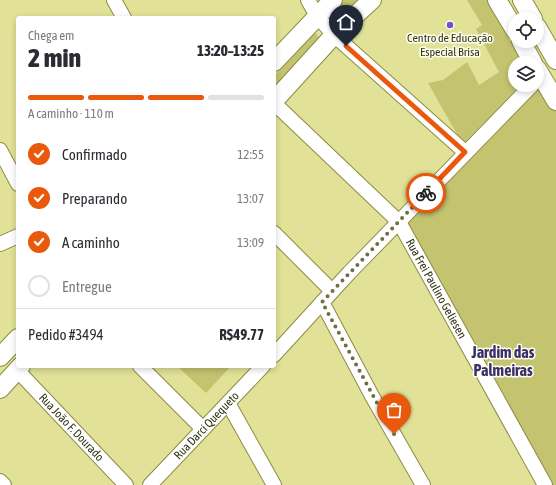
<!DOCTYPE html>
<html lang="pt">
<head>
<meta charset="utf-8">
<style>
	:root { --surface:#fff; --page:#f2f2f3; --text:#2b2b33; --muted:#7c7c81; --line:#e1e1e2; --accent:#ea580c }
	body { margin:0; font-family:"Asap Condensed",sans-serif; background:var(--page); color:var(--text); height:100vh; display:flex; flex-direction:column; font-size:15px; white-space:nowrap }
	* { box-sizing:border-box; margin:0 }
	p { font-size:13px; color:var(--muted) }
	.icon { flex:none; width:22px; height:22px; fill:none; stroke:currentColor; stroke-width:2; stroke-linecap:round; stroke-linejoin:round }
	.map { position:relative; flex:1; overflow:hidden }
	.details { position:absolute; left:16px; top:16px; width:260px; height:352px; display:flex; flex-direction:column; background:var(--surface); border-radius:4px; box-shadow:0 2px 6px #0003 }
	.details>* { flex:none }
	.tools { position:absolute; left:508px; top:12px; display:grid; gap:8px }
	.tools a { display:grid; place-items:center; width:36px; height:36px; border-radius:50%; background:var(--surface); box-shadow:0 2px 6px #0003; font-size:20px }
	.pin { position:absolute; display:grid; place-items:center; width:34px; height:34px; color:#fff; margin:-41px -17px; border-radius:50% 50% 50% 0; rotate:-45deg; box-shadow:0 0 4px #0007 }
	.pin .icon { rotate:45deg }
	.courier { position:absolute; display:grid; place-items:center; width:40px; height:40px; margin:-20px; border:3px solid #ea580c; border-radius:50%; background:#fff; color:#222; box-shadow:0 1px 5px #0007 }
	.headline em { font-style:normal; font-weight:800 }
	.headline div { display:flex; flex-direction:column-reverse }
	.headline { display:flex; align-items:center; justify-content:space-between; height:68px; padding:0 12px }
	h1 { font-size:26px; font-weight:800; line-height:30px }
	.bar { display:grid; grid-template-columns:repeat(4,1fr); gap:6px 4px; align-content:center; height:48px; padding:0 12px }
	.bar i { height:5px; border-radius:3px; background:var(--line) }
	.bar .current { background:var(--accent) }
	.bar p { grid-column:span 4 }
	.line { display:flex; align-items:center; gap:10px; padding:0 12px; border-top:1px solid var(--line) }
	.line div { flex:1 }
	ol { padding:0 12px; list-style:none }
	li { display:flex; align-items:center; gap:12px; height:44px }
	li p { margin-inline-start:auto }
	li .icon { padding:4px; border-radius:50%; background:var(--accent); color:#fff; stroke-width:4 }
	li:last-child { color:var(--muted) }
	li i { width:22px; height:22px; border:2px solid var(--line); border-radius:50% }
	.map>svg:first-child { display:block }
	.green { fill:#c3c370 }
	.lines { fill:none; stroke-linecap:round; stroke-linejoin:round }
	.minor-casing { stroke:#8d8c44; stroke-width:16 }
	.tertiary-casing { stroke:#8d8c44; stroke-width:20 }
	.minor { stroke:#fff; stroke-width:14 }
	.tertiary { stroke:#fff; stroke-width:18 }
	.done { stroke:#6f7041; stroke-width:4; stroke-dasharray:0 7.2 }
	.route { stroke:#ea580c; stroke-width:5 }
	.poi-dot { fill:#6c52cb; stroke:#fefff0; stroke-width:1.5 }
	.labels { text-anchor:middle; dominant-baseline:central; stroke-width:3; stroke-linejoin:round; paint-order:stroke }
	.poi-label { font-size:12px; fill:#323213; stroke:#fefff0 }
	.street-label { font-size:12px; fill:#323213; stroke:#fefff0 }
	.district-label { font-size:16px; font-weight:bold; fill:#3b306b; stroke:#fefff0 }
</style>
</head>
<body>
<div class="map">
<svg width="556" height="485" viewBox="0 0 556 485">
	<rect width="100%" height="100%" fill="#e1e297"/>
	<!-- green -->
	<g class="green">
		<polygon points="343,0 358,0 334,24 327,18"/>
		<polygon points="467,0 491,0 533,63 515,63 515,85 537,85 556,102 556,485 545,485 399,222 466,150 428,83 443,80 467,62 479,85 499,72 476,29 482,25"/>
		<polygon points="315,33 323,42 274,93 274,76"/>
		<polygon points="177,366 231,366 206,393"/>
	</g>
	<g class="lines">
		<defs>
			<g id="minor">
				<polyline points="114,0 124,18"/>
				<polyline points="308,0 317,16 334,35 465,152"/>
				<path id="s1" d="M274,103L399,222L545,485"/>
				<polyline points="0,150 18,184"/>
				<polyline points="274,233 332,291"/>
				<polyline points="0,244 18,236"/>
				<polyline points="322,302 372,396 423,485"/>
				<polyline points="274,355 349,273 532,85"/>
				<polyline points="140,366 203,429"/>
				<path id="s2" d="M17,370L126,485"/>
				<polyline points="228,403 274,485"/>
				<polyline points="0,481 4,485"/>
				<path id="s3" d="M150,485L263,366"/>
			</g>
			<g id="tertiary">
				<polyline points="497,0 515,30"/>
				<polyline points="522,0 533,19"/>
				<polyline points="537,27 556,60"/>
				<polyline points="521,41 533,63"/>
				<polyline points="274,62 333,0"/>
				<polyline points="537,69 556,101"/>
				<polyline points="274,101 334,35 372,0"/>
				<polyline points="0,357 18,338"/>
				<polyline points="0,389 21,366"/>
			</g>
		</defs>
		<!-- minor casing -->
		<use href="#minor" class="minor-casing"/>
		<!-- tertiary casing -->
		<use href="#tertiary" class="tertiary-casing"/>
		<!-- minor -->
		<use href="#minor" class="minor"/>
		<!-- tertiary -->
		<use href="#tertiary" class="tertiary"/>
	</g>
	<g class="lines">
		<!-- done -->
		<polyline class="done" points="394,434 322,302 426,193"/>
		<!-- route -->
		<polyline class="route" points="346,46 465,152 426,193"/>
	</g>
	<!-- markers -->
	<circle class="poi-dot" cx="450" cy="25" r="4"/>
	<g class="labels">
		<!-- poi labels -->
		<g class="poi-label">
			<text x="450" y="38">Centro de Educação<tspan x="450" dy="14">Especial Brisa</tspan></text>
		</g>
		<!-- street labels -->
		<g class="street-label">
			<text stroke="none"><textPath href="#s1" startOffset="249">Rua Frei Paulino Geliesen</textPath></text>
			<text stroke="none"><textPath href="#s3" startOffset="82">Rua Darci Quequeto</textPath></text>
			<text stroke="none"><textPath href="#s2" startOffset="79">Rua João F. Dourado</textPath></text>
		</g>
		<!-- district labels -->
		<g class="district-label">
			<text x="503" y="352">Jardim das<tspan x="503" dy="18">Palmeiras</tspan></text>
		</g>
	</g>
</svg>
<div class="tools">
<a><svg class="icon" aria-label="locate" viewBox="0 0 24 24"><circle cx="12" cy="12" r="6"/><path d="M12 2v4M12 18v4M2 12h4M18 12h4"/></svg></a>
<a><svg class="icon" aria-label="layers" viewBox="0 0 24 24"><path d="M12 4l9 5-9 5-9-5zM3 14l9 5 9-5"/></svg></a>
</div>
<div class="pin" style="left:394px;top:434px;background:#ea580c"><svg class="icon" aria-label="bag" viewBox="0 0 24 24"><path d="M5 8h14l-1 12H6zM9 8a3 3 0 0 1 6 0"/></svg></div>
<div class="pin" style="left:346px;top:46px;background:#1f2937"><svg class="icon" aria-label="home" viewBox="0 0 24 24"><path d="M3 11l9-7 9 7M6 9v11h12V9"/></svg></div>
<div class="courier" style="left:426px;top:193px"><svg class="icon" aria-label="bike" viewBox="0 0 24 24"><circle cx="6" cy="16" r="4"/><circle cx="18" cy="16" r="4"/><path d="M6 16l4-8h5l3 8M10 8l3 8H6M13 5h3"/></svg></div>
<section class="details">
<div class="headline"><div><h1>2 min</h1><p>Chega em</p></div><em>13:20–13:25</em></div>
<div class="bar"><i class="current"></i><i class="current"></i><i class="current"></i><i></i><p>A caminho · 110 m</p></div>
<ol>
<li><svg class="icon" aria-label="check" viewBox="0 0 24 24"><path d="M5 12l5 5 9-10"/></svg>Confirmado<p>12:55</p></li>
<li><svg class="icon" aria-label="check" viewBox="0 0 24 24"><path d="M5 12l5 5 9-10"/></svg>Preparando<p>13:07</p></li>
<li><svg class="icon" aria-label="check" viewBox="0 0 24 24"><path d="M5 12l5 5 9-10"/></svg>A caminho<p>13:09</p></li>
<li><i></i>Entregue</li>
</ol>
<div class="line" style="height:52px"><div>Pedido #3494</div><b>R$49.77</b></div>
</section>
</div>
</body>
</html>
